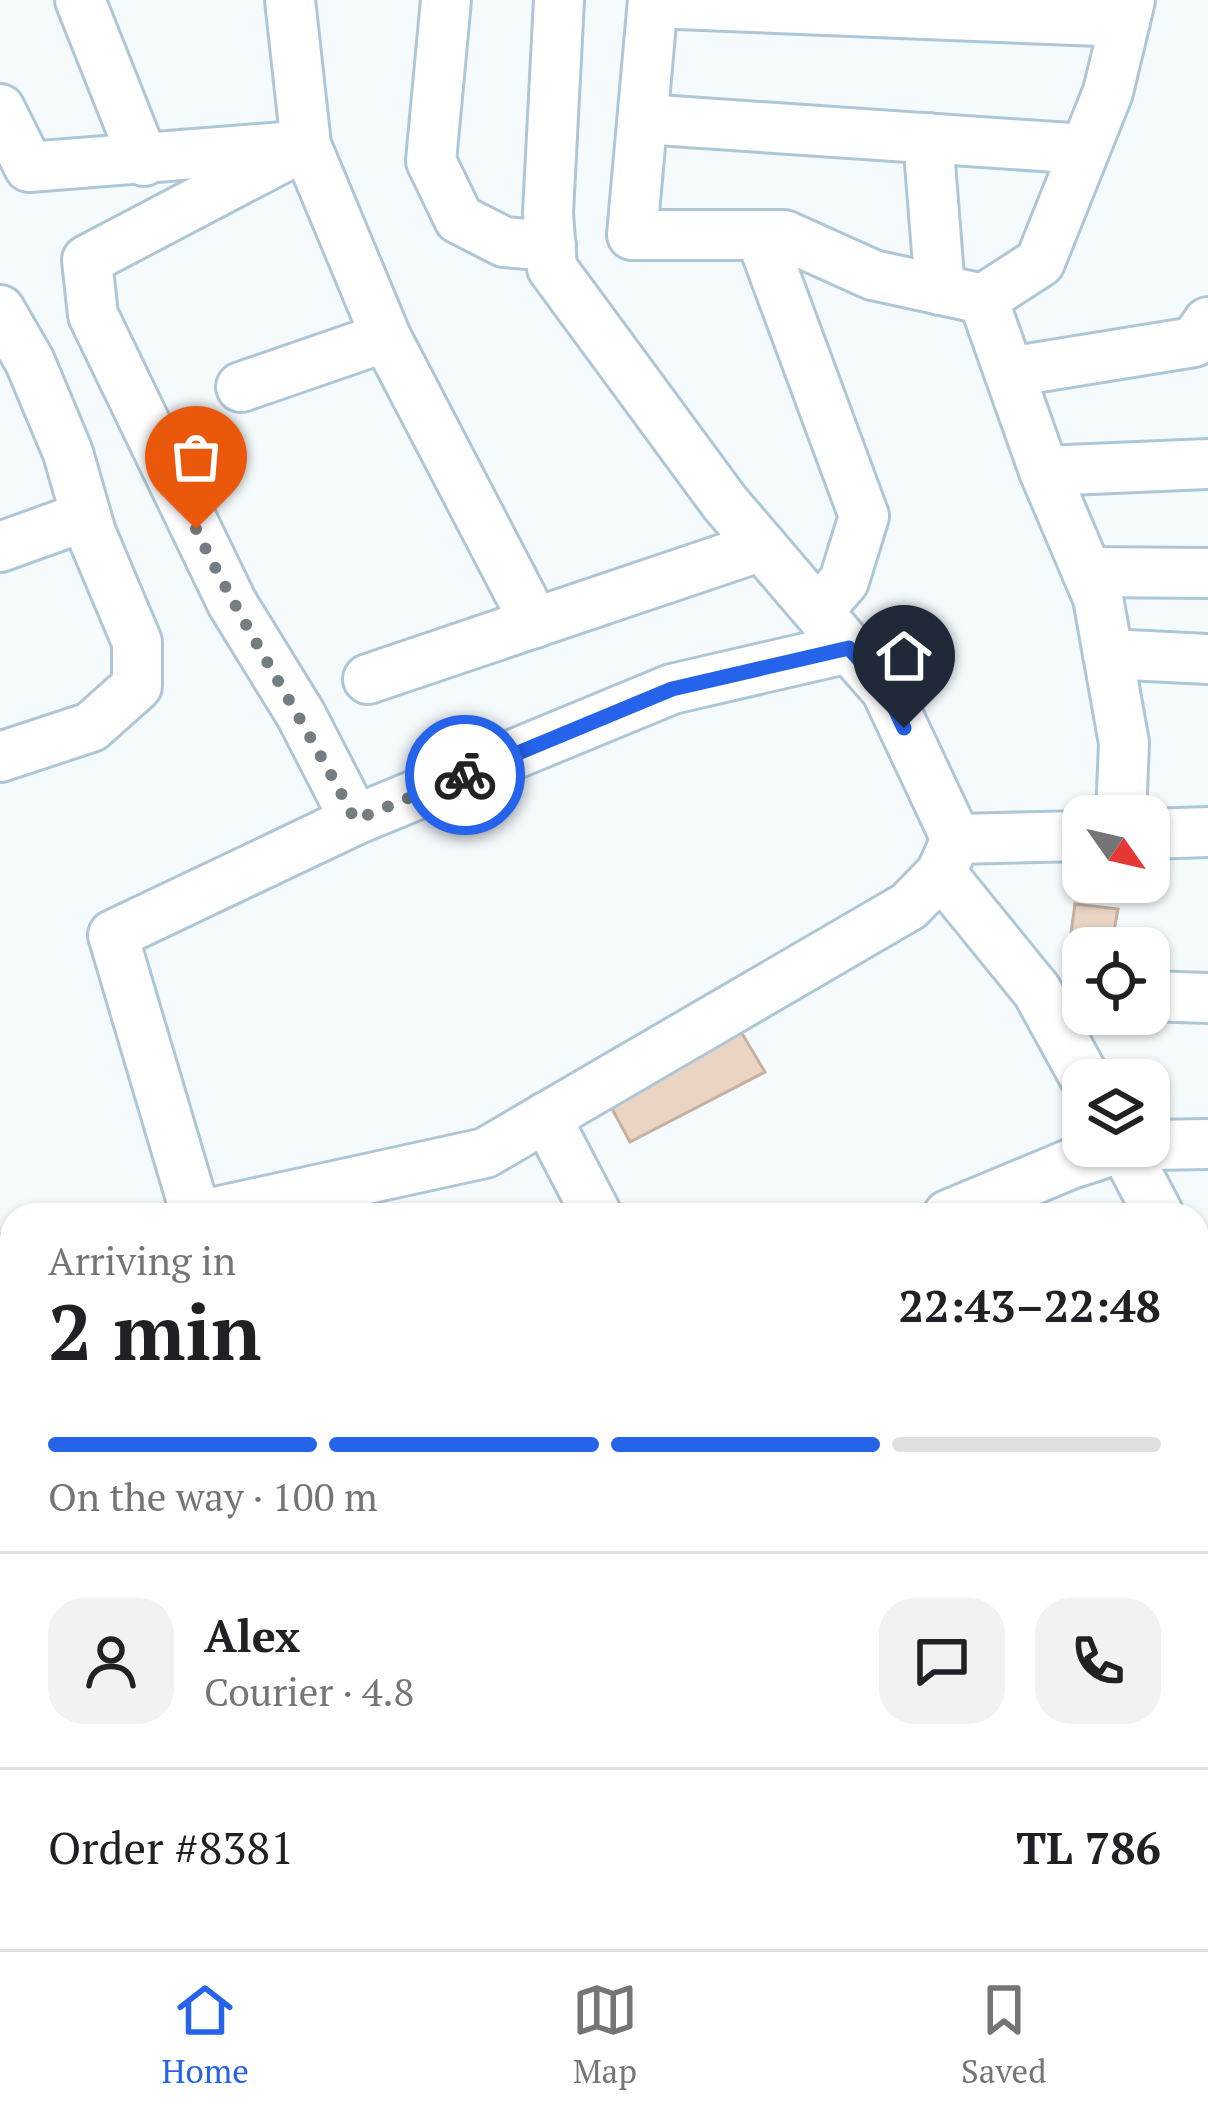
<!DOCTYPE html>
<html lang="en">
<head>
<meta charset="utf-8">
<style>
	:root { --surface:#fff; --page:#f2f2f2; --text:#202124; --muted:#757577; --line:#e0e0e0; --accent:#2563eb }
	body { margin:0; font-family:"PT Serif",serif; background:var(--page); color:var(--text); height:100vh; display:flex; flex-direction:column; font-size:45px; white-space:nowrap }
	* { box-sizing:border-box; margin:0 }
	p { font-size:39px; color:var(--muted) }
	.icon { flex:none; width:66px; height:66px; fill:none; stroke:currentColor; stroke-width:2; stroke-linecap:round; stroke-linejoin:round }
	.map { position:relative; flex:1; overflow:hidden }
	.drawer { position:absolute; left:0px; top:1203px; width:1209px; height:747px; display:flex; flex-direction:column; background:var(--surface); border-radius:36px 36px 0 0; box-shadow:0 3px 9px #0004 }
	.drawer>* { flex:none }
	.needle { width:78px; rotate:124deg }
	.tools { position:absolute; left:1062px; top:795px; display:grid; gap:24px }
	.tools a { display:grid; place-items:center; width:108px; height:108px; border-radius:24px; background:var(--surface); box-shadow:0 3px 9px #0004; font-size:60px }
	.pin { position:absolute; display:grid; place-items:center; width:102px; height:102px; color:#fff; margin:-123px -51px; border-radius:50% 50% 50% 0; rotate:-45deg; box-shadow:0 0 12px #0007 }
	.pin .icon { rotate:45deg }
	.courier { position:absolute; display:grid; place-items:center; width:120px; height:120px; margin:-60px; border:9px solid #2563eb; border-radius:50%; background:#fff; color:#222; box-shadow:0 3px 15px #0007 }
	.overview em { font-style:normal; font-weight:700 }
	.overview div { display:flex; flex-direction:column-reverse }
	.overview { display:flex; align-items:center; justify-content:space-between; height:204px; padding:0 48px }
	h1 { font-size:78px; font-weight:700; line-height:90px }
	.bar { display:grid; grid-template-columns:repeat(4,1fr); gap:18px 12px; align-content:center; height:144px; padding:0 48px }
	.bar i { height:15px; border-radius:9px; background:var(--line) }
	.bar .current { background:var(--accent) }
	.bar p { grid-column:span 4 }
	.line { display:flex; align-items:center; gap:30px; padding:0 48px; border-top:3px solid var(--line) }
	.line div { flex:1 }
	.round { display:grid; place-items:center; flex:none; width:126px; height:126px; border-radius:36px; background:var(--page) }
	.dock { display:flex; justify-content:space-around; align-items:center; height:168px; border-top:3px solid var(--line); background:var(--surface); font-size:33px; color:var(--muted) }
	.dock a { display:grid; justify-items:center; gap:6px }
	.dock .current { color:var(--accent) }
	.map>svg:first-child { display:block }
	.building { fill:#ead4c3; stroke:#c6b1a0; stroke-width:3 }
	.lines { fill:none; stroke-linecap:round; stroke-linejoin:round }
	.minor-casing { stroke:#aec7d6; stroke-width:54 }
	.minor { stroke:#fff; stroke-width:48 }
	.done { stroke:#747d82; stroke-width:12; stroke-dasharray:0 21.6 }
	.route { stroke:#2563eb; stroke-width:15 }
</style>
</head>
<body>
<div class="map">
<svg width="1208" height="1949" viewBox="0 0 1208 1949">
	<rect width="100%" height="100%" fill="#f5fafd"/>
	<!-- building -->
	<g class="building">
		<polygon points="1075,904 1118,909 1111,948 1083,948 1083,964 1067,962"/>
		<polygon points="734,1020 765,1072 630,1142 604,1094"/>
	</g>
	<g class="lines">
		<defs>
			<g id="minor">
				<polyline points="80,0 144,161"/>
				<polyline points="290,0 306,145 386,337 535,623"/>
				<polyline points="446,0 431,161 459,219 504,242 551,246"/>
				<polyline points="559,0 548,213 552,268 725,503 849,648"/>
				<polyline points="653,0 632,235 784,235 873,275 983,299"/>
				<polyline points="653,3 1125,22"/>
				<polyline points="0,109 29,167 284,147"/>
				<polyline points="643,119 1085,149"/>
				<polyline points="928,138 940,290"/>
				<polyline points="306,145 87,260 93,315 232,603 301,715 355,820"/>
				<polyline points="760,235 864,516 844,581 818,611"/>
				<polyline points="0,310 30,362 68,453 91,533 137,642 137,686 91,727 0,757"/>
				<polyline points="1009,372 1194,342 1208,322"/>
				<polyline points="241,387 386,337"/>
				<polyline points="1044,471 1208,464"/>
				<polyline points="0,547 86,516"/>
				<polyline points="1087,572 1208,573"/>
				<polyline points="1108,654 1208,659"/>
				<polyline points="368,679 762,546"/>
				<polyline points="1121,816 1124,743 1098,598 1044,471 983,299 1040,262 1108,92 1130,0"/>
				<polyline points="1149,834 1208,832"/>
				<polyline points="941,873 1037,991 1086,1080"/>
				<polyline points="1149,996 1208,998"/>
				<polyline points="546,1117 597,1215"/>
				<polyline points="1149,1145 1208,1144"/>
				<polyline points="1123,1146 1159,1215"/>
				<polyline points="196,1215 113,935 355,820 672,689 849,648 886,690 956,839"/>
				<polyline points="202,1215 485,1153 909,906 941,873 956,839 1083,836"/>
				<polyline points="948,1215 1068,1165 1126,1146"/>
				<polyline points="0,1260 12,1257"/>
				<polyline points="1197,1287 1206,1305 1208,1321"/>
				<polyline points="1197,1471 1208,1469"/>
				<polyline points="1197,1763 1208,1689"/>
				<polyline points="0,1826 12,1825"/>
				<polyline points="656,1938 657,1949"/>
				<polyline points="260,1949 260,1938"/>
				<polyline points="1169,1949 1171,1938"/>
			</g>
		</defs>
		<!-- minor casing -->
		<use href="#minor" class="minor-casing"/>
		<!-- minor -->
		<use href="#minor" class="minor"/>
	</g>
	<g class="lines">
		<!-- done -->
		<path class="done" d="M196,529C244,629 305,722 355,820L465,775"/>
		<!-- route -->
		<polyline class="route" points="465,775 672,689 849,648 886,690 904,728"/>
	</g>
</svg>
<div class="tools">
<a><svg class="needle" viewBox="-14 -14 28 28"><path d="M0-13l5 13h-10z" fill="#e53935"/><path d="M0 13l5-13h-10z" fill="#757577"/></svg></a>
<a><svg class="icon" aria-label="locate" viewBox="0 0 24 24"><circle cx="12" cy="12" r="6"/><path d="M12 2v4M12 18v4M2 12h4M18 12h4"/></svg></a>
<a><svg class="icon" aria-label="layers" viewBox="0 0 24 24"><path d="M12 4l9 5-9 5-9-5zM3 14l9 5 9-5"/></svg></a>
</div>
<div class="pin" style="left:196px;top:529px;background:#ea580c"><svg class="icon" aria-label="bag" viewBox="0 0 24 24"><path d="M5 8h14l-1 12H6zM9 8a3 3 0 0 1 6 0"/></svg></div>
<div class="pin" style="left:904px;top:728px;background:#1f2937"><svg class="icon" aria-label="home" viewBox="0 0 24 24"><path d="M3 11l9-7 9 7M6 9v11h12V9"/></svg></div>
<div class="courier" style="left:465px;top:775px"><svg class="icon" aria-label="bike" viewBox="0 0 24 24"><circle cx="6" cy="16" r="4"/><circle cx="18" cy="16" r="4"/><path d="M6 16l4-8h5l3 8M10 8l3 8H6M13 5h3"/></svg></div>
<section class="drawer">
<div class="overview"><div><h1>2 min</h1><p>Arriving in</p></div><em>22:43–22:48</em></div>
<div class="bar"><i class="current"></i><i class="current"></i><i class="current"></i><i></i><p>On the way · 100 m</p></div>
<div class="line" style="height:216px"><a class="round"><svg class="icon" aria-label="person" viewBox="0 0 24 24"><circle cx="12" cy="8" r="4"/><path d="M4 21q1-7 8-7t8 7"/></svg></a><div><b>Alex</b><p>Courier · 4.8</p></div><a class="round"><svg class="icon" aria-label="chat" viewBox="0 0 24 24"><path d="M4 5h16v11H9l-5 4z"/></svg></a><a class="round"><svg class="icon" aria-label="phone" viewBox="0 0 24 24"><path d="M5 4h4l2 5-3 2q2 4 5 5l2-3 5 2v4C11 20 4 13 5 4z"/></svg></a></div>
<div class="line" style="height:156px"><div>Order #8381</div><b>TL 786</b></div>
</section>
</div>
<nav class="dock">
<a class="current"><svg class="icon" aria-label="home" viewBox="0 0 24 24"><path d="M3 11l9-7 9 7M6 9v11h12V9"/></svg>Home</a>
<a><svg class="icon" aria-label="map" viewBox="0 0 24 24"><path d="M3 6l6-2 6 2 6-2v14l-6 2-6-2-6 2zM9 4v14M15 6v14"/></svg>Map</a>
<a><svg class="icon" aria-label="saved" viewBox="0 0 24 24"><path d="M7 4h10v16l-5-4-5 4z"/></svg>Saved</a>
</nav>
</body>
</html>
